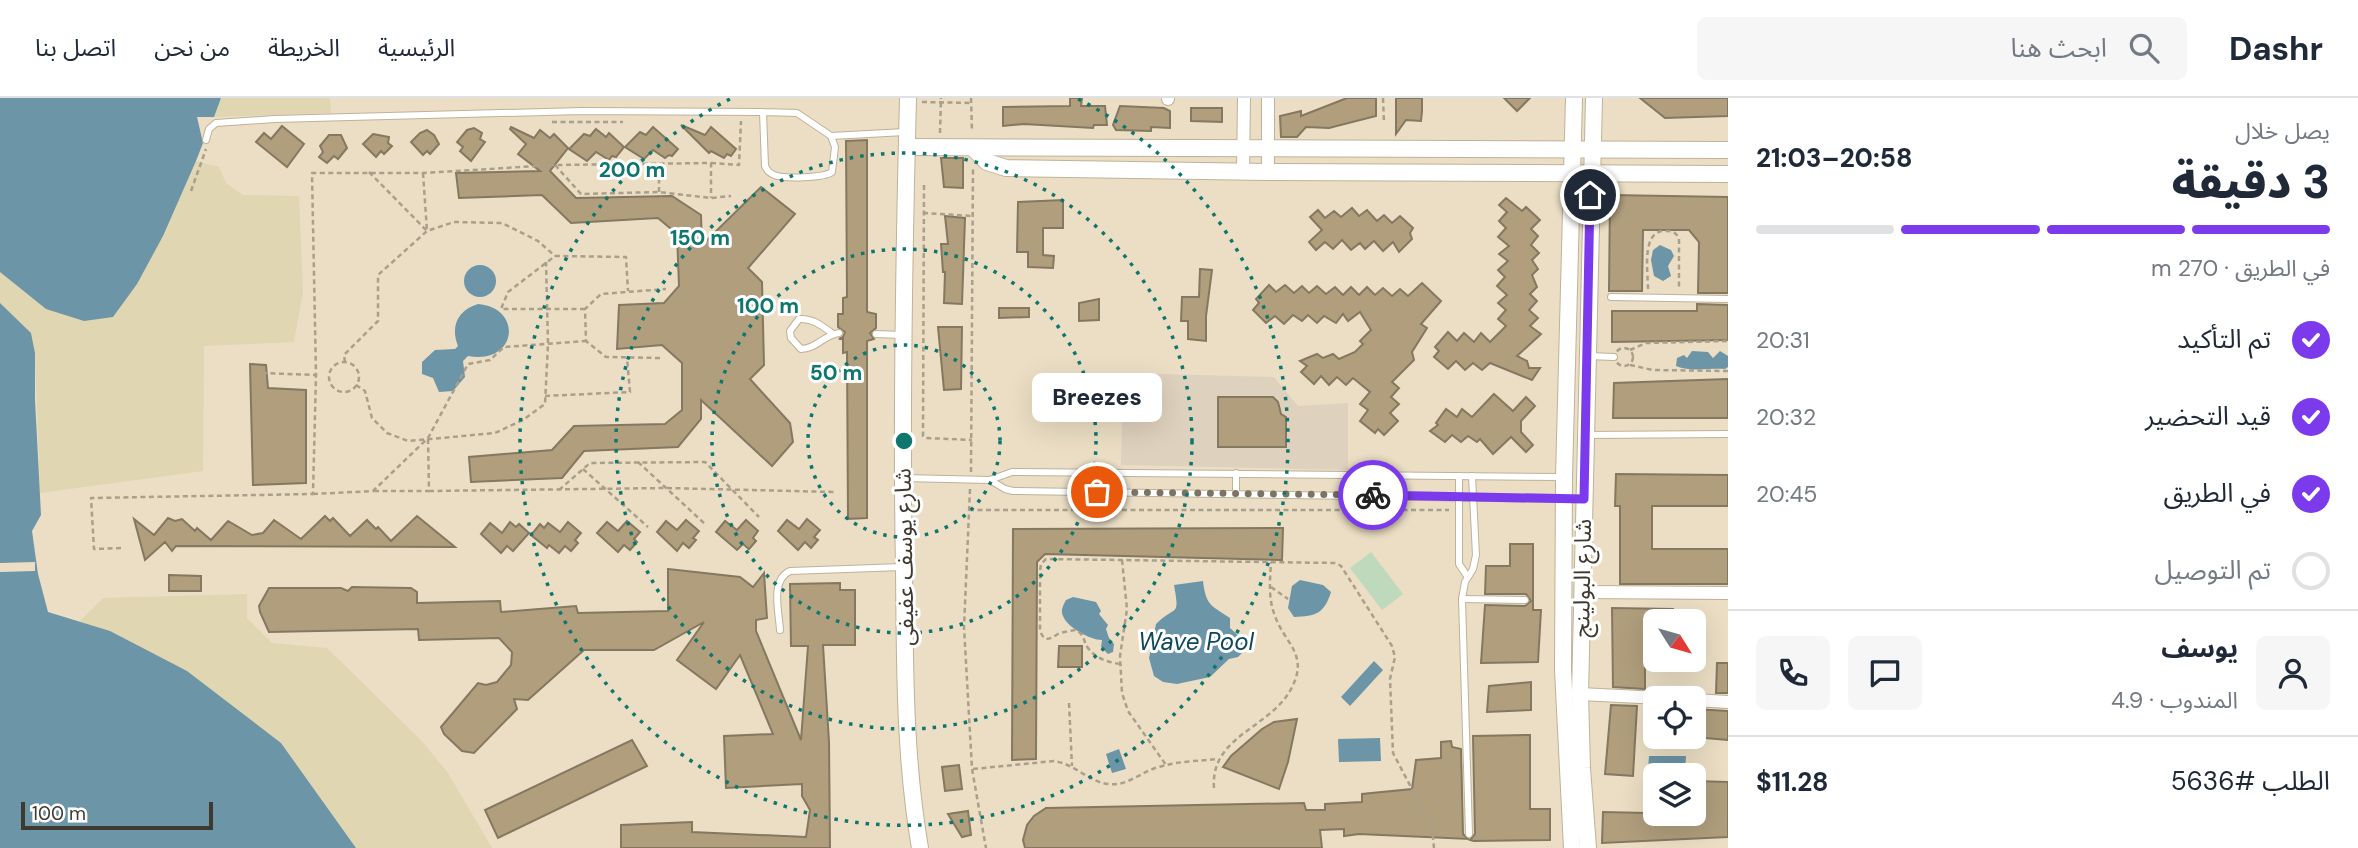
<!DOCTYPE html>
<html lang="ar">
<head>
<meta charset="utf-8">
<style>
	:root { --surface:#fff; --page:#f6f6f7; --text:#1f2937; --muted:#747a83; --line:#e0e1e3; --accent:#7c3aed }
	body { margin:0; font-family:"DM Sans","Noto Sans Arabic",sans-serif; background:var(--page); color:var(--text); direction:rtl; height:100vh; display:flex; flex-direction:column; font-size:26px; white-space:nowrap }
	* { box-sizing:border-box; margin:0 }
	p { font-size:23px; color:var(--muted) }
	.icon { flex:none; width:38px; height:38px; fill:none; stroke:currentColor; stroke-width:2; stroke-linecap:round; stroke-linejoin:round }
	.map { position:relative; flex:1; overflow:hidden; direction:ltr }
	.drawer { display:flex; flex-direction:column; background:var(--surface); width:630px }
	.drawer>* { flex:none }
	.needle { width:46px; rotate:127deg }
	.controls { position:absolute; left:1643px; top:511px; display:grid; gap:14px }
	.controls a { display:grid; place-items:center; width:63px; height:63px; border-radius:10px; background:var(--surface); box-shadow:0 7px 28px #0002; font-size:35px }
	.scale { position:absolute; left:21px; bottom:18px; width:192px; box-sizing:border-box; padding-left:7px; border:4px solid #3f3a30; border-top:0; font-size:19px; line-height:24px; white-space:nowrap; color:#3f3a30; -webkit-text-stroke:5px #fff; paint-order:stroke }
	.pin { position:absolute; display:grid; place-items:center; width:60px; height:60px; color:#fff; margin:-30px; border:4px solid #fff; border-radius:50%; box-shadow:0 2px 7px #0007 }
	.courier { position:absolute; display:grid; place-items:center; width:70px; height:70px; margin:-35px; border:5px solid #7c3aed; border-radius:50%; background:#fff; color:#222; box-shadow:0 2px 9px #0007 }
	.bubble { position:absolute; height:49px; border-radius:10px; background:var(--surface); box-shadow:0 7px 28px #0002; font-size:23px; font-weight:800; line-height:49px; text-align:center; direction:rtl }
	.headline em { font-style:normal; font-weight:800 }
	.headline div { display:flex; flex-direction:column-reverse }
	.headline { display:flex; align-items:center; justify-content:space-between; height:119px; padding:0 28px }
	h1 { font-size:46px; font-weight:800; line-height:52px }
	.bar { display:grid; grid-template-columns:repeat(4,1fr); gap:10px 7px; align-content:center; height:84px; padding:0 28px }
	.bar i { height:9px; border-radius:5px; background:var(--line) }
	.bar .current { background:var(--accent) }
	.bar p { grid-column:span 4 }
	.line { display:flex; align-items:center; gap:18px; padding:0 28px; border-top:2px solid var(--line) }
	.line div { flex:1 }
	.round { display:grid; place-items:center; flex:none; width:74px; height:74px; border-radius:10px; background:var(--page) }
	ol { padding:0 28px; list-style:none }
	li { display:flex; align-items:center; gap:21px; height:77px }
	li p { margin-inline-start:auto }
	li .icon { padding:7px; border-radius:50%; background:var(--accent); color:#fff; stroke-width:4 }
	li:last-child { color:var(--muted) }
	li i { width:38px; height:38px; border:4px solid var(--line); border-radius:50% }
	header { display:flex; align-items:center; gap:42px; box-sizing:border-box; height:98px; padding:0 35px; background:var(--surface); border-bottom:2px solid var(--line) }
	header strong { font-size:33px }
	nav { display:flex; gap:38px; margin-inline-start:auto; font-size:24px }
	.search { width:490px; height:63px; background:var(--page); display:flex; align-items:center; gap:18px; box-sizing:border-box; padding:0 24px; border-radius:10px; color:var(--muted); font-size:26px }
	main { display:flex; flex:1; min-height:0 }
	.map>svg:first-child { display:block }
	.education { fill:#ded1bd }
	.green { fill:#bed9bc }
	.sand { fill:#e0d6b1 }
	.water { fill:#6c95a7 }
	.pier { fill:#ebdec4 }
	.building { fill:#b09e7c; stroke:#847860; stroke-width:2 }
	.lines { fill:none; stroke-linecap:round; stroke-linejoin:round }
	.service-casing { stroke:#beb298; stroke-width:8 }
	.minor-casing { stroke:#beb298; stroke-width:14 }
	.tertiary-casing { stroke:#beb298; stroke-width:18 }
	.path { stroke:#a99f8b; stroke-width:2.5; stroke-dasharray:5 3.5; stroke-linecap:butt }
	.service { stroke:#fff; stroke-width:6 }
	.minor { stroke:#fff; stroke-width:12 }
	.tertiary { stroke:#fff; stroke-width:16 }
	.done { stroke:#7b7364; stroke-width:7; stroke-dasharray:0 12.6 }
	.route { stroke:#7c3aed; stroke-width:9 }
	.ring { fill:none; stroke:#0f766e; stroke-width:3.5; stroke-dasharray:3.5 7 }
	.labels { text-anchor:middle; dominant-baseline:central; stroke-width:6; stroke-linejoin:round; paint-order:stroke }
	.street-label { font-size:23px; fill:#3f3a30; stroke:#fff }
	.water-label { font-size:24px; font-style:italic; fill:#0e485c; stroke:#fff }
	.centre { fill:#0f766e; stroke:#fff; stroke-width:3.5 }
	.ring-label { font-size:21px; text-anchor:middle; font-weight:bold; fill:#0f766e; stroke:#fff; stroke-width:6; stroke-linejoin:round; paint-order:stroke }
</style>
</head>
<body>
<header>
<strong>Dashr</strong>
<div class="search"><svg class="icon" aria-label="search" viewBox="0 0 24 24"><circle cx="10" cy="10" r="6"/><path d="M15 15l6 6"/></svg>ابحث هنا</div>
<nav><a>الرئيسية</a><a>الخريطة</a><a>من نحن</a><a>اتصل بنا</a></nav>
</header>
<main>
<section class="drawer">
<div class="headline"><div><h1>3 دقيقة</h1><p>يصل خلال</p></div><em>20:58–21:03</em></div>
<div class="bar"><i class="current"></i><i class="current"></i><i class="current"></i><i></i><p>في الطريق · 270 m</p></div>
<ol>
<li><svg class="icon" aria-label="check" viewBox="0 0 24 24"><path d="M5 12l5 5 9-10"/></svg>تم التأكيد<p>20:31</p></li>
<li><svg class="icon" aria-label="check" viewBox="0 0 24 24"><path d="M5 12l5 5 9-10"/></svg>قيد التحضير<p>20:32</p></li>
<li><svg class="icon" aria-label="check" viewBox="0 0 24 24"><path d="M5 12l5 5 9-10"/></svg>في الطريق<p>20:45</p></li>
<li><i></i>تم التوصيل</li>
</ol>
<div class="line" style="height:126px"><a class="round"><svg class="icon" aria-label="person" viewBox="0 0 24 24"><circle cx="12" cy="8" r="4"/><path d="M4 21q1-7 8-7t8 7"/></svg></a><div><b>يوسف</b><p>المندوب · 4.9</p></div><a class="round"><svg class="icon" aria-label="chat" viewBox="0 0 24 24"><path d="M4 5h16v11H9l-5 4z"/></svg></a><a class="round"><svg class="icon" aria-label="phone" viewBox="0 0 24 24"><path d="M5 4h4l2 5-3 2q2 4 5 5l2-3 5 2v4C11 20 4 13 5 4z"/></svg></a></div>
<div class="line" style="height:91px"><div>الطلب #5636</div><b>$11.28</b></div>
</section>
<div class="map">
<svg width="1728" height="750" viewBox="0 0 1728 750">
	<rect width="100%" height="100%" fill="#ebdec4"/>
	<!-- education -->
	<polygon class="education" points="1123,275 1274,279 1298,308 1348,305 1348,372 1121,367"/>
	<!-- green -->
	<polygon class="green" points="1371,454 1403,496 1382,512 1350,470"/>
	<!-- sand -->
	<g class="sand">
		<polygon points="221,0 330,0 331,15 214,19"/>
		<path d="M196,63L219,69L226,85L243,97L299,98L303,194L294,244L204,248L203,373L40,395L35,255L31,235L0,205V174L46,211L113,219C148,170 172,118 196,63Z"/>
		<polygon points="247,496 247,520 272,545 327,550 422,643 448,675 492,750 356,750 281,645 187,573 80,523 103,500"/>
	</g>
	<!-- water -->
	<g class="water">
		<polygon points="0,0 221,0 214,19 197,19 203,45 196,63 163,138 137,186 113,219 84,223 46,211 0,174"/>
		<polygon points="1660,147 1671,152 1674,158 1668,168 1671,178 1663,183 1654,178 1651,162 1653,152"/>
		<circle cx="480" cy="183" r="16"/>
		<polygon points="0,205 31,235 35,255 35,302 41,417 32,433 38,476 48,514 110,533 187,573 281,645 356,750 0,750"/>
		<path d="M478,206C524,210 517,267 468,258L463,263L465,279L453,293L439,294L433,280L422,276V264L435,252L455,251L458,248C450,228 458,212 478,206Z"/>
		<path d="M1692,253L1708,254L1713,260L1720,253L1728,258V269L1725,271C1709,270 1690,274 1676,268L1677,260L1684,257L1687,260Z"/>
		<path d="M1300,482L1323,487L1331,494C1324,516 1316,518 1294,519L1288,510L1292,488Z"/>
		<path d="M1203,483C1206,508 1211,507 1230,520V530L1243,542L1246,551L1238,559L1229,561L1210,579L1177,586L1163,584L1154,578L1149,560L1156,526C1176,506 1180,521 1174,487Z"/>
		<path d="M1073,499L1096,504L1101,513L1099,516L1108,527L1106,531L1109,540L1114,546L1113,554L1108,556L1101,549L1102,542C1090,542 1067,529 1063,518C1060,512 1064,506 1066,502Z"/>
		<polygon points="1374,563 1383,572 1350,608 1341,599"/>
		<polygon points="1380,640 1381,663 1339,664 1338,641"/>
		<polygon points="1119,651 1126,671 1112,675 1106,656"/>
		<polygon points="1649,658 1686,658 1685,673 1648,672"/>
	</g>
	<!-- pier -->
	<polygon class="pier" points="35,464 35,473 0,474 0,465"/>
	<!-- building -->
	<g class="building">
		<polygon points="1070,0 1082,0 1081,8 1105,8 1107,27 1094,27 1093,30 1024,26 1003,28 1003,9 1070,8"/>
		<polygon points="1347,0 1376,0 1376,18 1329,30 1306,29 1297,39 1281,39 1280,18 1301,13 1301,18"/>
		<polygon points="1396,0 1422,0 1422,13 1421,23 1406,22 1396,36"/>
		<polygon points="1504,0 1530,0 1517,13"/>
		<polygon points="1640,0 1728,0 1728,18 1665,20"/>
		<polygon points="1120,8 1164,10 1170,13 1170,30 1151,29 1151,33 1116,32 1113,27"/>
		<polygon points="1191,10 1222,10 1222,24 1191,23"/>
		<polygon points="681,27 705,37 711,29 736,51 731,58 727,56 724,60 711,53 709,55"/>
		<polygon points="282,28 304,46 287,69 256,44 264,35 271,41"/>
		<polygon points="511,29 534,40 540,32 550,40 554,36 568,50 550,73 576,100 672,98 701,117 702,147 761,89 795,116 748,170 762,184 764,267 750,281 790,325 793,344 772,368 701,302 701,321 678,349 584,353 562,380 471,384 469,359 552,352 574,328 665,326 682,312 682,265 662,247 617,251 619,207 664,205 679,188 677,136 658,120 571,125 542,97 459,100 456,75 540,73 518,56 526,46 510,31"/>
		<polygon points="653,29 678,51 672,58 669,57 665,60 653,52 644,61 625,49 640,34 646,37"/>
		<polygon points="474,30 482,35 480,41 485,44 471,63 460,53 463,49 457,44 467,32"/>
		<polygon points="596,31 606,39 609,35 624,49 616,59 612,58 609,62 596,54 587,63 569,51 584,36 590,38"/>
		<polygon points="427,32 434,37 439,46 430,56 427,53 423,57 411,44 420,35"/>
		<polygon points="373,36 389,39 388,45 392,48 384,56 381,53 376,59 363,46"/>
		<polygon points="329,37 341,37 347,50 338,61 334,58 327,65 319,59 323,54 320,48"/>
		<polygon points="867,42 867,214 876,216 876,230 870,235 874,241 867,243 867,420 848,421 847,254 843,255 843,241 839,241 843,239 845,234 838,229 838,216 843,216 843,200 847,199 846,43"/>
		<polygon points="941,60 963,60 963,90 944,89"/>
		<polygon points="1610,97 1728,99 1728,195 1698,195 1699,144 1689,132 1643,132 1642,193 1609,193"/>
		<polygon points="1506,100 1522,113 1526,109 1540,122 1531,131 1538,138 1531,147 1539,155 1532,162 1538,171 1532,177 1537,189 1530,196 1537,203 1529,212 1538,220 1530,228 1541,236 1517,258 1527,263 1529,270 1540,270 1532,282 1490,265 1482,272 1473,265 1465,272 1456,263 1448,271 1434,259 1439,253 1435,249 1448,234 1457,243 1464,235 1474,244 1481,235 1490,244 1506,228 1498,221 1506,212 1498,205 1507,197 1497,188 1505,179 1498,172 1508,163 1499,156 1509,148 1498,139 1506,130 1499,123 1507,114 1499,107"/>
		<polygon points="1063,102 1063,130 1043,130 1043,157 1054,158 1053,170 1028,169 1028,154 1017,154 1018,104"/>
		<polygon points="1352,110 1359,118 1367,112 1377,123 1384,117 1392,125 1400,118 1413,130 1410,135 1412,141 1399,154 1393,144 1383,153 1374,143 1365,151 1360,145 1351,152 1342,142 1333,151 1325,144 1316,152 1309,144 1322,132 1310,119 1318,112 1325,120 1334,113 1341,119"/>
		<polygon points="945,118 965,120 962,206 944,205 945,174 943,174 941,146 948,146"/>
		<polygon points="1200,171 1212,172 1206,218 1206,243 1188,241 1188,223 1181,223 1182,199 1199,199"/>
		<polygon points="1422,185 1441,203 1421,226 1427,230 1412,254 1414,262 1392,284 1399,290 1391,299 1399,306 1390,315 1398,323 1384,337 1378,331 1375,335 1360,323 1368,312 1360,306 1370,294 1353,280 1346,287 1337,279 1329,287 1321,278 1314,286 1301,274 1307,268 1300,263 1317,256 1323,260 1333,256 1339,261 1355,254 1363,246 1360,243 1371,232 1360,214 1348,223 1343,216 1336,225 1324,218 1317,225 1308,217 1302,223 1293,217 1284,226 1275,218 1266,225 1253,212 1259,205 1256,201 1269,187 1276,194 1285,187 1294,195 1302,188 1309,195 1317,188 1326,196 1335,189 1343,197 1351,189 1359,197 1367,189 1375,197 1383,190 1392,198 1400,191 1408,198"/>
		<polygon points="1099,201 1099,222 1079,223 1079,205"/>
		<polygon points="1697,206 1728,207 1728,242 1612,244 1612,213 1697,213"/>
		<polygon points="999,210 1029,210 1029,219 999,220"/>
		<polygon points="938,229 962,229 961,291 944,292"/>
		<polygon points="250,266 266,267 268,290 306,292 306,385 253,387"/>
		<polygon points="1728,281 1728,320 1613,320 1614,285"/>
		<polygon points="1494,296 1513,313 1526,299 1535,308 1521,323 1521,334 1533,347 1526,354 1511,339 1493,356 1480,341 1477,344 1468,338 1461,344 1452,337 1445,344 1430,333 1438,327 1436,325 1446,311 1457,319 1462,311 1472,319"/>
		<polygon points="1218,299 1273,299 1278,304 1281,316 1286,319 1286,349 1218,349"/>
		<polygon points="1616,376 1728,377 1728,408 1652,408 1652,451 1728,451 1728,486 1620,486 1620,408 1615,408"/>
		<polygon points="325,418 330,423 333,420 350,438 367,422 376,431 378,429 391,443 417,418 455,449 176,448 172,453 165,444 145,462 134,421 154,437 168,420 175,423 182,421 195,433 197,430 211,442 228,423 252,437 263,435 274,422 301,441"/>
		<polygon points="807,421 820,432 814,439 818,442 811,450 805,444 798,452 778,433 787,422 799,431"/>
		<polygon points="686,422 699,433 693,440 696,442 689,450 683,445 677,453 657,434 666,423 677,432"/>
		<polygon points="746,422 758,433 753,440 756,443 749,451 743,446 737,452 716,434 725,423 737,432"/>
		<polygon points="627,423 640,434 634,441 637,444 630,452 624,447 618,454 597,435 607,424 618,433"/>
		<polygon points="510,424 516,429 519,426 529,435 513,453 507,448 501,455 481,436 490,425 502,435"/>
		<polygon points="568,424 581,435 575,442 578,445 571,453 565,448 559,455 549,447 547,450 531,437 540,426 544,430 548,425 560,434"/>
		<polygon points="1283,430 1282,462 1045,456 1037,464 1036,661 1012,662 1013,431"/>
		<polygon points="1510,446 1533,446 1533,512 1541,512 1538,564 1481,565 1485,507 1525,508 1531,503 1526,496 1485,496 1486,468 1510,468"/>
		<polygon points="668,471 740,479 753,489 764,475 767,520 756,522 756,533 801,642 808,548 791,548 790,486 840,485 840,492 855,492 855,547 823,547 829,644 830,750 621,750 621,727 692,724 692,734 806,739 810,712 802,698 802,686 726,690 724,638 773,636 740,557 716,591 677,562 704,524 654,552 584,552 528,602 514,601 517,611 474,655 462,653 444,636 441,629 478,585 486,587 497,584 511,567 512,554 499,540 419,542 418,531 269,534 260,514 259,508 269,490 341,490 348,493 352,489 411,490 417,494 417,505 500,503 501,514 576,508 578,515 668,513"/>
		<polygon points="169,477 201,478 201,493 169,493"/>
		<polygon points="1612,510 1673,511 1673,523 1656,523 1656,570 1645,570 1645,591 1613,589"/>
		<polygon points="1059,548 1082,548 1082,569 1058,569"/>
		<polygon points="1717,565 1728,565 1728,595 1716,595"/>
		<polygon points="1531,584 1531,612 1487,614 1489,588"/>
		<polygon points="1611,607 1637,608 1633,678 1605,676"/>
		<polygon points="1694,611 1728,613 1728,642 1694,639"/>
		<polygon points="1297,621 1288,664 1279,691 1223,669 1231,658 1262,631 1274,624"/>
		<polygon points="1530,637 1530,711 1550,711 1550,742 1474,743 1470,742 1475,736 1473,638"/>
		<polygon points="632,642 647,668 498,740 485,712"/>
		<polygon points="1451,643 1452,649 1461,651 1463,736 1468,741 1359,736 1344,738 1344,731 1320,732 1322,750 1025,750 1023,742 1027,727 1034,718 1046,710 1304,705 1306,712 1325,712 1325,706 1362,704 1362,696 1412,691 1416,662 1441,660 1441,644"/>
		<polygon points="959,667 962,691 945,693 942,669"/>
		<polygon points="1694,683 1728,684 1728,739 1602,745 1603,714 1694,716"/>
		<polygon points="968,713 971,737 962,739 948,716"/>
	</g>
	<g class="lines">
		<defs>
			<g id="service">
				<polyline points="831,38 905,34"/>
				<path d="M206,42L209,31L216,25L275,21L581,13L763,14L797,15L831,38L835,49L832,74C824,80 784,81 774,77C768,74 768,73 765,68L763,14"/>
				<polyline points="1611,199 1728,201"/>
				<path d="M833,236C822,228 813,220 799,221L790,233L791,240L801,251C816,251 824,237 839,235"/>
				<polyline points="876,236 902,237"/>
				<polyline points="1588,258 1614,259"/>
				<polyline points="1586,337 1728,336"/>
				<polyline points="1236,375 1236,395"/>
				<polyline points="1459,378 1459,466 1467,478"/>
				<polyline points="903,380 990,382 1012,374 1562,379"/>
				<polyline points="990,382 1005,391 1013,393 1563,401"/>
				<polyline points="1462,501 1525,502"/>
				<path d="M780,532C779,514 770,482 790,473L902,469"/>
				<polyline points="1469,736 1462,501 1465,484 1473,471 1476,457 1472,378"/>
			</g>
			<g id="minor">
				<polyline points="1168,0 1168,1"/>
				<polyline points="1243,73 1244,0"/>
				<polyline points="1268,74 1268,0"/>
				<polyline points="1582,494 1728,495"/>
				<polyline points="1580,596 1660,600"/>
				<polyline points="1694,602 1728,604"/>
			</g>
			<g id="tertiary">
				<path d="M908,0C904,157 901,314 904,471C905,565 904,657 920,750"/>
				<polyline points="907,49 1728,52"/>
				<polyline points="973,50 987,64 1006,70 1268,74 1728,76"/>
				<polyline points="1572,750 1563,572 1564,379 1574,0"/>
				<polyline points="1588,750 1582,670 1580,596 1594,0"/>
			</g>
		</defs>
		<!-- service casing -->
		<use href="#service" class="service-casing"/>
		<!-- minor casing -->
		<use href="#minor" class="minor-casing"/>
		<!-- tertiary casing -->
		<use href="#tertiary" class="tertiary-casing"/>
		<!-- path -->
		<g class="path">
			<polyline points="971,0 972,34"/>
			<polyline points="1383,0 1384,25"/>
			<polyline points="922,4 971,5"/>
			<polyline points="552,24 623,24"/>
			<polyline points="940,35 941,0"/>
			<polyline points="711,65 739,67 741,23"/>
			<polyline points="555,67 581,96 659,94 711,100 731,98"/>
			<polyline points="369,74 427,133"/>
			<polyline points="423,75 427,133"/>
			<polyline points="924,87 923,338 926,340 972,342"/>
			<polyline points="191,93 206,51"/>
			<polyline points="659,94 659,66"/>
			<polyline points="923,115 972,118"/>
			<path d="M1648,191C1648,174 1641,132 1665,133C1673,133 1675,134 1679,140V190"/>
			<polyline points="585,211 501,211 508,194 555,158 626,159 628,193"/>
			<circle cx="1624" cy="259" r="9"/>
			<polyline points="1630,252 1646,245 1728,243"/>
			<polyline points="660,260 606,259 586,243 585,211 601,196 666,191"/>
			<polyline points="345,264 344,257 378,223 378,177 427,133 454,124 502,125 538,143 555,158"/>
			<circle cx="344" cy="279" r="15"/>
			<polyline points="1630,267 1653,272 1728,273"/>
			<polyline points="262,275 316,277"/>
			<polyline points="356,287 365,293 372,320 387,335 408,343 495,335 523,322 545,306 548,246 546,164"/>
			<polyline points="545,298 630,294 627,260"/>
			<polyline points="638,364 705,426"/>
			<polyline points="583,371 648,429"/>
			<polyline points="971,374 973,69"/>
			<polyline points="970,391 964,529 972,671 986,750"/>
			<polyline points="559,392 590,365 705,364 759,419"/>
			<polyline points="374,393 429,393 428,340"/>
			<polyline points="429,393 666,390 834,394"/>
			<polyline points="313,396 373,393 428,340 468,266 490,262 504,249 586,243"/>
			<polyline points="969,412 1449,412"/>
			<polyline points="121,450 94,451 91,400 313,396 316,277 312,75 423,75 554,67 711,65 711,100"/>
			<polyline points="1122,462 1127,511 1120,558 1122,595 1128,613 1166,667"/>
			<polyline points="1271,489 1288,501"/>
			<path d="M1120,566C1108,564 1096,561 1088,550C1083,543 1085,537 1076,532C1070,533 1062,534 1058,536C1050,541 1045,545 1040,533V473L1041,466L1046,461L1336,465L1341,468L1392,548L1395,559L1390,581L1393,655L1432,729L1434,750"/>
			<polyline points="1069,605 1072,668"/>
			<path d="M973,671L1054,663C1075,666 1089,684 1108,686C1127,689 1142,673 1159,669C1178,663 1199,663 1218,661"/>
			<path d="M1214,690C1210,636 1274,630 1293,587C1308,556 1284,544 1275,518C1268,501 1270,482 1271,464"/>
		</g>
		<!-- service -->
		<use href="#service" class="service"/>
		<!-- minor -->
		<use href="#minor" class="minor"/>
		<!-- tertiary -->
		<use href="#tertiary" class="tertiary"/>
	</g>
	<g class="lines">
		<!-- done -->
		<polyline class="done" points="1097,394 1373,397"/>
		<!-- route -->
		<polyline class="route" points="1373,397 1584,401 1590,97"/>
	</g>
	<!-- distance rings -->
	<g class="ring">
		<circle cx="904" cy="343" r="96"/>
		<circle cx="904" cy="343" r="192"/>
		<circle cx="904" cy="343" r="288"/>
		<path d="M1078 1A384 384 0 1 1 730 1"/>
	</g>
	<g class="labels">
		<!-- street labels -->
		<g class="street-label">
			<text transform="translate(904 459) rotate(-91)">شارع يوسف عفيفى</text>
			<text transform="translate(1582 480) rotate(-89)">شارع البولينج</text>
		</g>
		<!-- water labels -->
		<g class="water-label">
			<text x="1196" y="543">Wave Pool</text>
		</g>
	</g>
	<circle cx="904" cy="343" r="10" class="centre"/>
	<g class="ring-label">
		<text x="632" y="79">200 m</text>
		<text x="700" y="147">150 m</text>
		<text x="768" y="215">100 m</text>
		<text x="836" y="282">50 m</text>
	</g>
</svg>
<div class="controls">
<a><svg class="needle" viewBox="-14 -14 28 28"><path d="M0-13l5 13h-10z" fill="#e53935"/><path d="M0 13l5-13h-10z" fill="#747a83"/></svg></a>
<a><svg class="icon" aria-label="locate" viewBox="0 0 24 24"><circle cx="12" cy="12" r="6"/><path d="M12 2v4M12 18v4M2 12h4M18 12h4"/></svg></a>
<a><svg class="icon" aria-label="layers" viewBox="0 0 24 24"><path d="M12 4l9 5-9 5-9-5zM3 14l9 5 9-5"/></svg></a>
</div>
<div class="scale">100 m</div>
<div class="pin" style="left:1097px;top:394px;background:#ea580c"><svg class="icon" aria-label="bag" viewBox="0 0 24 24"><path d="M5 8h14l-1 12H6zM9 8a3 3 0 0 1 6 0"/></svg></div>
<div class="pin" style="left:1590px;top:97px;background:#1f2937"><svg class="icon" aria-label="home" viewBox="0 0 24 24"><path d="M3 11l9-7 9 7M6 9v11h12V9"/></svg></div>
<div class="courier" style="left:1373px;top:397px"><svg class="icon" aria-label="bike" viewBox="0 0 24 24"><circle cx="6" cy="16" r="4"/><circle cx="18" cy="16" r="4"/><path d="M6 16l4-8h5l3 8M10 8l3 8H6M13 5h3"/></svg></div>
<div class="bubble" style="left:1032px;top:275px;width:130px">Breezes</div>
</div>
</main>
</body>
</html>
